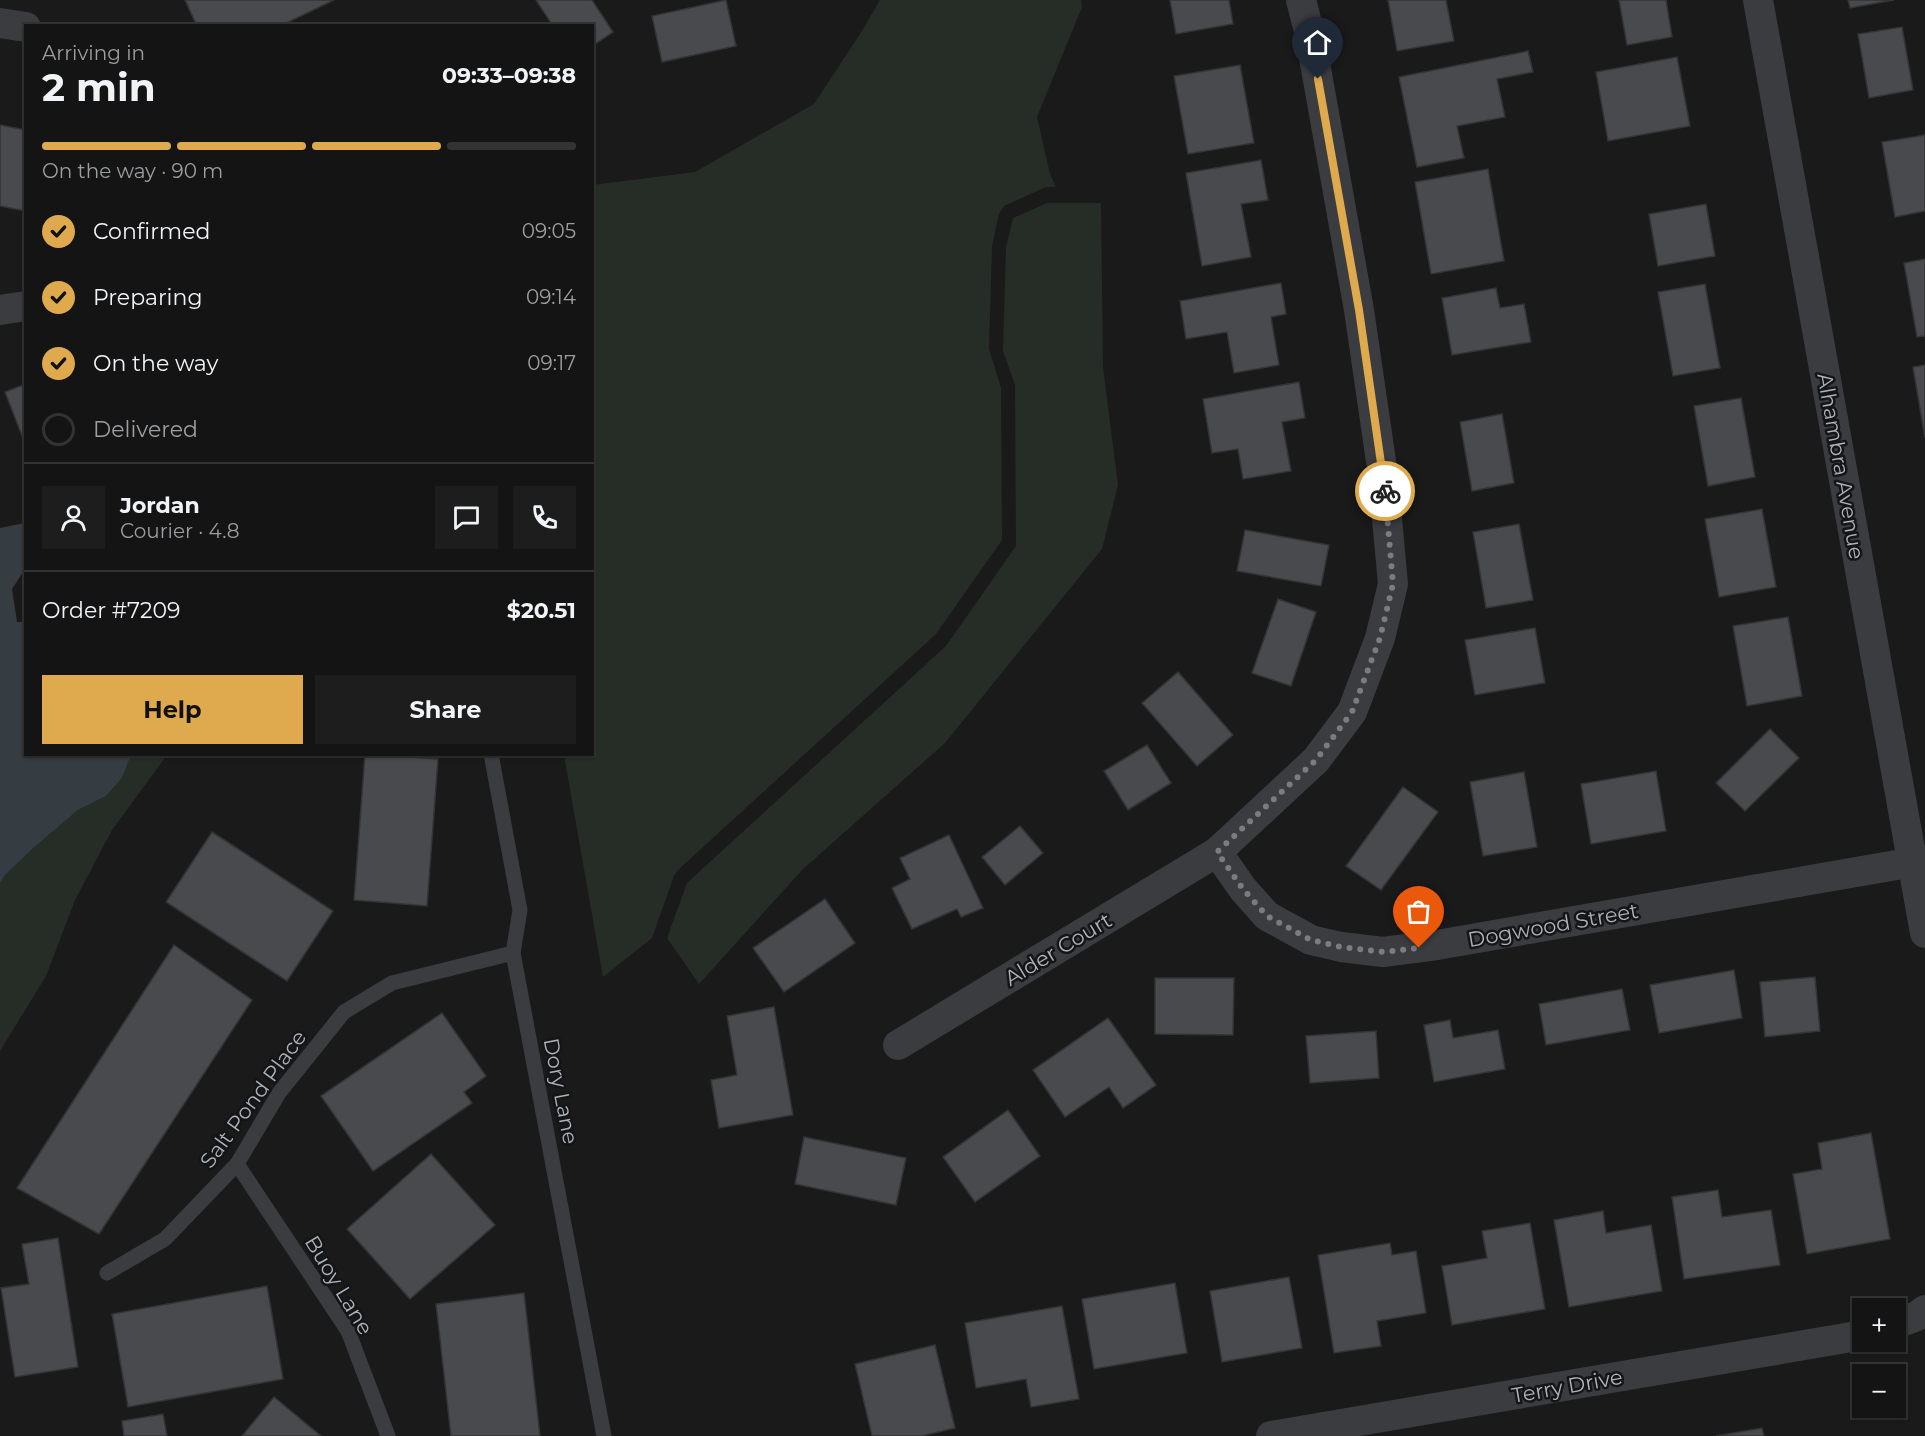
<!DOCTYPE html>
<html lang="en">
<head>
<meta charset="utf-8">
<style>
	:root { --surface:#141414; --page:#1d1d1d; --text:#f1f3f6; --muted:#9d9ea0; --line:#333334; --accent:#dfaa4e }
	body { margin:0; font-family:Montserrat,sans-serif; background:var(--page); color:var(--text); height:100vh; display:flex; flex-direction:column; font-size:22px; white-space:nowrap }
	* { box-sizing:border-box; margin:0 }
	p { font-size:20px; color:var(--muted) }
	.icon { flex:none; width:33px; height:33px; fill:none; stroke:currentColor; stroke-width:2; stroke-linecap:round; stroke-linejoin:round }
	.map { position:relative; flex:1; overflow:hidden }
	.details { position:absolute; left:24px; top:24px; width:570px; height:732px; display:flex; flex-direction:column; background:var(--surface); border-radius:0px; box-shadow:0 2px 4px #0004,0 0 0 2px var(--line) }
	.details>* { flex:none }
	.buttons { position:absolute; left:1852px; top:1298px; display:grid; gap:12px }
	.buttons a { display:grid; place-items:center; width:54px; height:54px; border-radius:0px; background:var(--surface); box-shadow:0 2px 4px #0004,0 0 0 2px var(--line); font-size:30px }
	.pin { position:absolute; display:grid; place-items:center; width:51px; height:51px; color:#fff; margin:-62px -26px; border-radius:50% 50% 50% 0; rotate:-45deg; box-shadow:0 0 6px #0007 }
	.pin .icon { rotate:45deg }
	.courier { position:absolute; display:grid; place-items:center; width:60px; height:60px; margin:-30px; border:4px solid #dfaa4e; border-radius:50%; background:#fff; color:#222; box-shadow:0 2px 8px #0007 }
	.summary em { font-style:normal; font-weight:700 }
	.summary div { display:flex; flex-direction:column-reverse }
	.summary { display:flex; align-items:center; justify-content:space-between; height:102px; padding:0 18px }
	h1 { font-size:39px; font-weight:700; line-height:45px }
	.bar { display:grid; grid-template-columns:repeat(4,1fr); gap:9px 6px; align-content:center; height:72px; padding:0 18px }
	.bar i { height:8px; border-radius:4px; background:var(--line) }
	.bar .current { background:var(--accent) }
	.bar p { grid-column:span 4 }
	.line { display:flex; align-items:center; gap:15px; padding:0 18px; border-top:2px solid var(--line) }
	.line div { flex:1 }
	.round { display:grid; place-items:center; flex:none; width:63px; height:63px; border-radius:0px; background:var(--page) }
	ol { padding:0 18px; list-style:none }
	li { display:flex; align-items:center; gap:18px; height:66px }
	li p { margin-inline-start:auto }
	li .icon { padding:6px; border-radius:50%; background:var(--accent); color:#111; stroke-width:4 }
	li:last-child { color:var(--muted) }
	li i { width:33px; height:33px; border:3px solid var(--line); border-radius:50% }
	.cta { display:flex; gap:12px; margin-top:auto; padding:12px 18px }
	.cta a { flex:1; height:69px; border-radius:0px; background:var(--accent); color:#111; font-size:24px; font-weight:700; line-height:69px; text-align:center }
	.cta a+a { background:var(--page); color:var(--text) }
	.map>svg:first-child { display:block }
	.green { fill:#262d27 }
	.water { fill:#353d43 }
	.building { fill:#494a4d; stroke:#343437; stroke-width:1.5 }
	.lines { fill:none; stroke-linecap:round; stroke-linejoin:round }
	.service { stroke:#3b3c40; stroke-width:15 }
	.minor { stroke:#3b3c40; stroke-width:30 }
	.done { stroke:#7a7c82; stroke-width:6; stroke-dasharray:0 10.8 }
	.route { stroke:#dfaa4e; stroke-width:8 }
	.labels { text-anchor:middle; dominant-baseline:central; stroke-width:5; stroke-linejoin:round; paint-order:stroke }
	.street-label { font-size:21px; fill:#adb1b9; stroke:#141516 }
</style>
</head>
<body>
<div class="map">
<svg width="1925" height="1436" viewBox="0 0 1925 1436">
	<rect width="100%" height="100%" fill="#1a1a1b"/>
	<!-- green -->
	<g class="green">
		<polygon points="880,0 1081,0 1082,7 1037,117 1050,174 1056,187 1046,187 1004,206 999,214 992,246 989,349 1001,388 1002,540 936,634 678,870 674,876 652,938 603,977 564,755 592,754 593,185 695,172 814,104 860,34"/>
		<polygon points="1047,203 1101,203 1103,367 1118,485 1102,549 945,743 803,869 699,984 667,938 687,883 946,646 1016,546 1015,385 1003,351 1006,247 1013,218"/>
		<polygon points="131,755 167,755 112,830 75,900 46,976 0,1051 0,883 5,875 31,850 78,810 106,796 122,778"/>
	</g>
	<!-- water -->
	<polygon class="water" points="25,523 25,569 12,589 17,622 25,622 26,754 131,755 122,778 106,796 78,810 31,850 5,875 0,883 0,528"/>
	<!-- building -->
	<g class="building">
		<polygon points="185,0 334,0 280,26 197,26"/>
		<polygon points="536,0 592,0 613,32 592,46 592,26 553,26"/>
		<polygon points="726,0 736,46 662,62 652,16"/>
		<polygon points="1170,0 1229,0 1233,24 1176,34"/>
		<polygon points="1388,0 1446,0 1454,41 1397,51"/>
		<polygon points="1619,0 1666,0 1672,37 1627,45"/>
		<polygon points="1848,0 1894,0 1850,8"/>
		<polygon points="1902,27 1913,90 1869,98 1858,34"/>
		<polygon points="1528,51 1533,72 1497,79 1505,117 1457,126 1464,158 1417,167 1399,77"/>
		<polygon points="1677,57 1690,126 1608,141 1596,72"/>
		<polygon points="1240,65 1254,143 1188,154 1174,76"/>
		<polygon points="0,125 26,130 26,211 0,206"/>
		<polygon points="1925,135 1925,211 1895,217 1882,142"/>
		<polygon points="1261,160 1268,200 1241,204 1251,257 1202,266 1186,173"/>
		<polygon points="1488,169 1504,261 1431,274 1415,182"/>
		<polygon points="1706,204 1715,256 1658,266 1649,214"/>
		<polygon points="1925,259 1925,336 1917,337 1904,263"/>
		<polygon points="1281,283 1286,314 1271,317 1279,365 1234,373 1227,332 1186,339 1180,301"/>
		<polygon points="1705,284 1720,368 1673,376 1658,292"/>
		<polygon points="1496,288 1500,308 1524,304 1531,342 1452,355 1442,298"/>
		<polygon points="1925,365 1925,438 1913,367"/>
		<polygon points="1299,382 1305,418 1282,422 1291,471 1243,479 1238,449 1212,453 1203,399"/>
		<polygon points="26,384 26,446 5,392"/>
		<polygon points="1741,398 1755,477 1708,486 1694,406"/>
		<polygon points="1502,414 1514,483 1472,491 1460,422"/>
		<polygon points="1762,509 1776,587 1719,597 1705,519"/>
		<polygon points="1519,524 1533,600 1486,608 1473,532"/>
		<polygon points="1245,530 1329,545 1321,586 1237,571"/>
		<polygon points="1278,599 1316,612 1291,686 1252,673"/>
		<polygon points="1788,617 1802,696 1747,706 1733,626"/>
		<polygon points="1535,628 1545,683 1475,695 1465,640"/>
		<polygon points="1178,672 1233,735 1197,766 1142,703"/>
		<polygon points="1770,729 1799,758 1745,811 1716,783"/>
		<polygon points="1147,745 1171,783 1128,810 1104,771"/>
		<polygon points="365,754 438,759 427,906 354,900"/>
		<polygon points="1656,771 1666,831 1591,844 1581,784"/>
		<polygon points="1524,772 1537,847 1483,856 1470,782"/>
		<polygon points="1403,787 1438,812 1381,890 1346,866"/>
		<polygon points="1020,826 1043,853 1005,885 982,857"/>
		<polygon points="212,832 333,911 287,981 166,902"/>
		<polygon points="949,835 983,908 961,917 957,909 912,929 892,888 910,879 900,858"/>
		<polygon points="825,899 855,943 784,992 753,948"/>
		<polygon points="174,945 252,1000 99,1234 17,1188"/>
		<polygon points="1734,970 1742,1018 1659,1033 1650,985"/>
		<polygon points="1815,977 1820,1031 1765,1037 1760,982"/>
		<polygon points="1155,978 1234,978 1233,1035 1155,1034"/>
		<polygon points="1622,989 1630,1030 1546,1045 1539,1004"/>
		<polygon points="774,1007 793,1115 719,1128 711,1080 737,1075 727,1016"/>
		<polygon points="442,1013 486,1076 464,1092 472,1103 373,1171 321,1096"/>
		<polygon points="1108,1018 1156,1085 1123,1108 1109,1087 1065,1117 1033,1070"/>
		<polygon points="1450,1020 1453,1038 1498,1030 1505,1069 1434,1082 1424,1025"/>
		<polygon points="1376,1031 1379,1078 1310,1083 1306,1036"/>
		<polygon points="1008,1110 1040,1156 975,1202 943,1157"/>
		<polygon points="1871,1133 1890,1239 1807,1254 1793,1174 1822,1169 1818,1143"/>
		<polygon points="804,1137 906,1158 896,1205 795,1184"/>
		<polygon points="431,1154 495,1225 410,1299 347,1229"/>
		<polygon points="1718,1190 1722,1217 1771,1210 1780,1265 1684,1279 1672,1197"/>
		<polygon points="1603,1211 1606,1233 1651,1225 1662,1291 1569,1307 1554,1220"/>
		<polygon points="1530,1223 1545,1309 1452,1325 1442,1266 1487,1258 1482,1231"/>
		<polygon points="58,1238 78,1367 15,1377 1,1288 29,1284 22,1244"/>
		<polygon points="1390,1243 1392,1255 1416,1251 1426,1313 1377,1321 1381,1346 1334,1353 1318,1255"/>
		<polygon points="1289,1277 1302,1348 1222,1362 1210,1291"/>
		<polygon points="1175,1283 1187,1353 1094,1369 1082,1299"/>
		<polygon points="267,1286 283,1379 128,1407 112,1314"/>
		<polygon points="524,1293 540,1436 451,1436 436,1304"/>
		<polygon points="1062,1306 1079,1399 1031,1407 1026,1379 976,1388 965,1323"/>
		<polygon points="935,1345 955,1428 922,1436 872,1436 855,1364"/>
		<polygon points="274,1397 321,1436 242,1436"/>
		<polygon points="163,1414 167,1436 124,1436 122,1421"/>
		<polygon points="1762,1428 1764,1436 1716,1436"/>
	</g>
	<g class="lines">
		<!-- service -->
		<g class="service">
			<polyline points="491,754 520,910 513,953 604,1436"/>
			<polyline points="237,1164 348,1331 388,1436"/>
			<polyline points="107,1273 165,1239 237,1164 279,1093 344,1012 392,983 513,953"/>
		</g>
		<!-- minor -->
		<g class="minor">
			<polyline points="1758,0 1925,933"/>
			<polyline points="0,23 26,27"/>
			<polyline points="0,310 26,306"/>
			<polyline points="1217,852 1243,889 1267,916 1311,940 1341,947 1383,952 1437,945 1925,860"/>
			<polyline points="898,1045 1217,852 1316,760 1352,712 1380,638 1393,584 1383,475 1359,310 1310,35 1301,0"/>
			<polyline points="1896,1324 1917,1316 1925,1310"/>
			<polyline points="1271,1436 1863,1335"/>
		</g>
	</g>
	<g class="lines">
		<!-- done -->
		<polyline class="done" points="1385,491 1393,584 1380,638 1352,712 1316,760 1217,852 1243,889 1267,916 1311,940 1341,947 1383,952 1419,948"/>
		<!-- route -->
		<polyline class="route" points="1318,79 1359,310 1385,491"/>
	</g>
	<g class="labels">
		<!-- street labels -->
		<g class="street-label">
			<text transform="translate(1841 466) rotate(80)">Alhambra Avenue</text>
			<text transform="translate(1553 925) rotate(-10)">Dogwood Street</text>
			<text transform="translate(1058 949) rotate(-31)">Alder Court</text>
			<text transform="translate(561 1091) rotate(79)">Dory Lane</text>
			<text transform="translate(253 1099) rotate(-54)">Salt Pond Place</text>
			<text transform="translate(339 1285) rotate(59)">Buoy Lane</text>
			<text transform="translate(1567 1386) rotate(-10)">Terry Drive</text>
		</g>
	</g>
</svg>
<div class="buttons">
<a>+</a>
<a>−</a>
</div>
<div class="pin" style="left:1419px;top:948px;background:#ea580c"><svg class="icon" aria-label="bag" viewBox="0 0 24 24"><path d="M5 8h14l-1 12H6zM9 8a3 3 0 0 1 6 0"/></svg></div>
<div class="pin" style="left:1318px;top:79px;background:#1f2937"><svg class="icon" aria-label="home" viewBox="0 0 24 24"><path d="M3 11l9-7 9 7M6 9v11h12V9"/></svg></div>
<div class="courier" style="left:1385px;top:491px"><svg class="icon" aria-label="bike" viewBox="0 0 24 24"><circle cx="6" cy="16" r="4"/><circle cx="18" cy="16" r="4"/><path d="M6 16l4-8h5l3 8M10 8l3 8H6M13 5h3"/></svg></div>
<section class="details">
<div class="summary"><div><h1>2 min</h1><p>Arriving in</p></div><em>09:33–09:38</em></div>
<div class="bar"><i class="current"></i><i class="current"></i><i class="current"></i><i></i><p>On the way · 90 m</p></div>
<ol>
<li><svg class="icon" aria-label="check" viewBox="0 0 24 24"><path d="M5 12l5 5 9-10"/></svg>Confirmed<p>09:05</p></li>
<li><svg class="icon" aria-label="check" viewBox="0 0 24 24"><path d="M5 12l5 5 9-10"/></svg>Preparing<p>09:14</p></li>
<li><svg class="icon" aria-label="check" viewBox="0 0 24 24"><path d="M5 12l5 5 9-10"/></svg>On the way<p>09:17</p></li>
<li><i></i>Delivered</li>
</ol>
<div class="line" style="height:108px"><a class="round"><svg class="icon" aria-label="person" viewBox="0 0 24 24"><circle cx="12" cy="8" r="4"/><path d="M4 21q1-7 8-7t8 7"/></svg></a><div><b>Jordan</b><p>Courier · 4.8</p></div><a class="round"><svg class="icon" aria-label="chat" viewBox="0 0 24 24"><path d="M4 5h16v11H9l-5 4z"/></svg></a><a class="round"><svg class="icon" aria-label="phone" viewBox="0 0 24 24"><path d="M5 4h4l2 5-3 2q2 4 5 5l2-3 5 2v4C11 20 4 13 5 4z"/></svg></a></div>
<div class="line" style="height:78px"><div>Order #7209</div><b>$20.51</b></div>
<div class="cta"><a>Help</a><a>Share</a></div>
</section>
</div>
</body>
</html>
